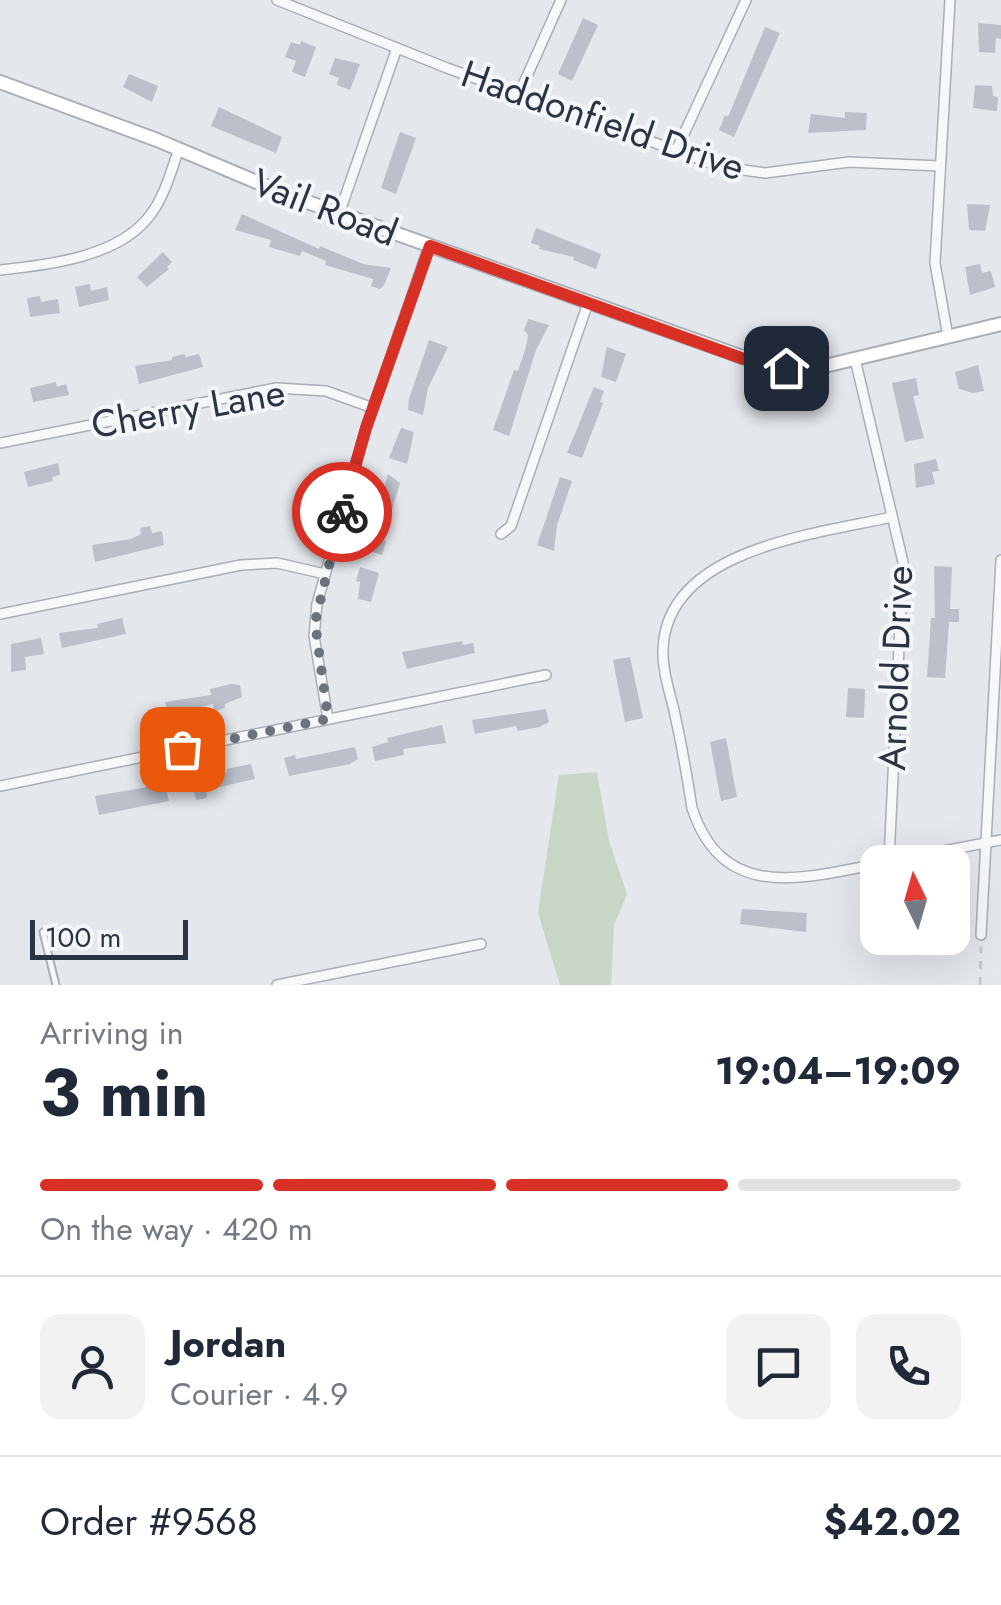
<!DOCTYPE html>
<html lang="en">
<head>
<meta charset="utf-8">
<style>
	:root { --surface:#fff; --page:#f2f2f3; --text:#1f2937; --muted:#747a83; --line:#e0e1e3; --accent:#d93025 }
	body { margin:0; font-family:Jost,sans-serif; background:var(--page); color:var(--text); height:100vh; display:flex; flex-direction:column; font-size:38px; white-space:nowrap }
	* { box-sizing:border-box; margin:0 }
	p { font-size:32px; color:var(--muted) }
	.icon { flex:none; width:55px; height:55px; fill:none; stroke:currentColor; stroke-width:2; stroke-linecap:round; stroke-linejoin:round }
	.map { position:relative; height:985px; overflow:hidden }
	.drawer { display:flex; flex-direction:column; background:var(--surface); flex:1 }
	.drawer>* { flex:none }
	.needle { width:65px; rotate:355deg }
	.buttons { position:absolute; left:860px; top:845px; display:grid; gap:20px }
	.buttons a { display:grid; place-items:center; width:110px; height:110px; border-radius:20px; background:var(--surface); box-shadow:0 10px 40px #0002; font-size:50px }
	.scale { position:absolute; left:30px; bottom:25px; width:158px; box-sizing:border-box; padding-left:10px; border:5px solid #2b3445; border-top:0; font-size:28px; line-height:35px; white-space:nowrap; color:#2b3445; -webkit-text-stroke:8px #f4f6f9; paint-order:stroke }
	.pin { position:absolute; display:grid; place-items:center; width:85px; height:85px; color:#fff; margin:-42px; border-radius:20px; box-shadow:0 5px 15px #0006 }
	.courier { position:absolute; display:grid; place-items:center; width:100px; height:100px; margin:-50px; border:8px solid #d93025; border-radius:50%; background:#fff; color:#222; box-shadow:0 2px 12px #0007 }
	.overview em { font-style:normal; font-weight:700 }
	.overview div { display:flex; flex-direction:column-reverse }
	.overview { display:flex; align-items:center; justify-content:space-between; height:170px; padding:0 40px }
	h1 { font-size:65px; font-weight:700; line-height:75px }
	.bar { display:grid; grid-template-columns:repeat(4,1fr); gap:15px 10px; align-content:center; height:120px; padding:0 40px }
	.bar i { height:12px; border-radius:8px; background:var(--line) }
	.bar .selected { background:var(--accent) }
	.bar p { grid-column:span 4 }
	.line { display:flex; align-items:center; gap:25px; padding:0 40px; border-top:2px solid var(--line) }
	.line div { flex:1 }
	.round { display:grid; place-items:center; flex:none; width:105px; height:105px; border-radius:20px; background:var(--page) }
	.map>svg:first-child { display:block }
	.green { fill:#c9d6c5 }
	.building { fill:#bbc0ca }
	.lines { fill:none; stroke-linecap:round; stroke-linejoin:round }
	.lane-casing { stroke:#a9aeb7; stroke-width:9 }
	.street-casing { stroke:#a9aeb7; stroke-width:12 }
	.secondary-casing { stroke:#a9aeb7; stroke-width:16 }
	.path { stroke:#c2c5cb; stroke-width:2.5; stroke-dasharray:8 8; stroke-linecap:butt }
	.lane { stroke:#f7f8fa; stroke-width:5 }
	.street { stroke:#f7f8fa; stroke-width:9 }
	.secondary { stroke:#fff; stroke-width:12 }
	.done { stroke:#6c737f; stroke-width:10; stroke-dasharray:0 18 }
	.route { stroke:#d93025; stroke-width:12 }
	.labels { text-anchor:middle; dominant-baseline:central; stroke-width:8; stroke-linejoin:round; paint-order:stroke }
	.street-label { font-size:38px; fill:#2b3445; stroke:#f4f6f9 }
</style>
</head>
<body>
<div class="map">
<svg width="1001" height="985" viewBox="0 0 1001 985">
	<rect width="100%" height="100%" fill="#e4e7ec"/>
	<!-- green -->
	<polygon class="green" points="597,772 609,841 627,894 614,925 611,985 560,985 538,913 559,775"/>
	<!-- building -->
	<g class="building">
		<polygon points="583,18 598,25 572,81 558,74"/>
		<polygon points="978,23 1001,25 1001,39 996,38 995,53 979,52"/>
		<polygon points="765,27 780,33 734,137 719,130 725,115 728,117"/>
		<polygon points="301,41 316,47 305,77 292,72 296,61 285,57 291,42 300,45"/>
		<polygon points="335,58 360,64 350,90 337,85 339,78 329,74"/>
		<polygon points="129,74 158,86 152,102 123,87"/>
		<polygon points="975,85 992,86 993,96 998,97 997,111 973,108"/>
		<polygon points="219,107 282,137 276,153 211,126"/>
		<polygon points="845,112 867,113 866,130 808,133 811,114 845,118"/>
		<polygon points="400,132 416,138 396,194 381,188"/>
		<polygon points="967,204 990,205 985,231 969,230"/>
		<polygon points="242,214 319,249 320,246 363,264 391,268 384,285 380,289 371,286 373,279 325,265 326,261 302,251 300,256 269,247 271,240 235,230"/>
		<polygon points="536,228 601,254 596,269 573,260 574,257 539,249 540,246 531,243"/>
		<polygon points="163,252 172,262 167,267 169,269 147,287 137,277"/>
		<polygon points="980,264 982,273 991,271 995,287 970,295 965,267"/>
		<polygon points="90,284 91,291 107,287 109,300 79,307 75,287"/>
		<polygon points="40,296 41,302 58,299 60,313 30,317 27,298"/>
		<polygon points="528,319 549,325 536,350 509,436 493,430 514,370 518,371 526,347 528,335 524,330"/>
		<polygon points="429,340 448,347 428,388 423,415 408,410 409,399"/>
		<polygon points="607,347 626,354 616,382 601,377"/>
		<polygon points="184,354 186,357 199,354 203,367 139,384 135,366 172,360 172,357"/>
		<polygon points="978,365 984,391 973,393 959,389 955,372"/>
		<polygon points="916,378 919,395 913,396 924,438 905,442 892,383"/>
		<polygon points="56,382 57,387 66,384 69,395 33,402 30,388"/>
		<polygon points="594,387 604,391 600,402 603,403 582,458 567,453"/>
		<polygon points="401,428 414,432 407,464 389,458"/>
		<polygon points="936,459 939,471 932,472 935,484 916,488 914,464"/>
		<polygon points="58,463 60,475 52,477 53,481 28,487 24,472"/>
		<polygon points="388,474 400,483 383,540 386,541 382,555 366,550"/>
		<polygon points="560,477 572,481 557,525 554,551 537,545"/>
		<polygon points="150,526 152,533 162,531 164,545 95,562 92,545 131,539 141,534 140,528"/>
		<polygon points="934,566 952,567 950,609 959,609 959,622 949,622 945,678 927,677 931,618 935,618"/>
		<polygon points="360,567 379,573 371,602 358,599 360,582 356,581"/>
		<polygon points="122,618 126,634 62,648 59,633 98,628 97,624"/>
		<polygon points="41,638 44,654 25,657 26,670 11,672 11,644"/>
		<polygon points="462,641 463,645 473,643 475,653 407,669 402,652"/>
		<polygon points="630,657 643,718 625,722 613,660"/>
		<polygon points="231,684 240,685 242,697 225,704 225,708 214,711 213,704 168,715 165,702 211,695 210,689"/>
		<polygon points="848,688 865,689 864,718 846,717"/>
		<polygon points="546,709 549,722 540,727 518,731 516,726 475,734 472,720"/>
		<polygon points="442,725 446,743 403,749 404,755 375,761 372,747 388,742 387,738"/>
		<polygon points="726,738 737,797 721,801 710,742"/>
		<polygon points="355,747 358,759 350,764 289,776 284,758 295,755 296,759"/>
		<polygon points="251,764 255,779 206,790 207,798 196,800 191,777 227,772 226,769"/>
		<polygon points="148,787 166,789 169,801 99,815 95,796"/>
		<polygon points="742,909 807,913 806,932 740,924"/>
	</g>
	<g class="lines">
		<defs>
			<polyline id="lane" points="43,932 56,985"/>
			<g id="street">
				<polyline points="277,0 447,68 722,167 765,173 849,162 940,166"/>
				<polyline points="519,94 561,0"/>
				<polyline points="676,151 746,0"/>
				<polyline points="339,214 397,48"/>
				<path d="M0,270C49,265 120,257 151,214C165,195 171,171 179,149"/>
				<polyline points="948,337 935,263 950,0"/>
				<polyline points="855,359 903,562 889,861"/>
				<polyline points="0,443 276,388 326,391 373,408"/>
				<polyline points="501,534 511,526 588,303"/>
				<polyline points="0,614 241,565 277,563 325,574"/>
				<polyline points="328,719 314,636 317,604 366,428 429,246"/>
				<polyline points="0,786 546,675"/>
				<polyline points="886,862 1001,840"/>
				<path d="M878,864C803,878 723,903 692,808C687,775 681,742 674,710C669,690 662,669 663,649C667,548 818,534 892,517"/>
				<polyline points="981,935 1001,560"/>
				<polyline points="277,985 481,944"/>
			</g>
			<polyline id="secondary" points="0,82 157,140 285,194 765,365 829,365 1001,324"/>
		</defs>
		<!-- lane casing -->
		<use href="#lane" class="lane-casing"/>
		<!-- street casing -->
		<use href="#street" class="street-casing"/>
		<!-- secondary casing -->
		<use href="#secondary" class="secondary-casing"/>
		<!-- path -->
		<polyline class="path" points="980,985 981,947"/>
		<!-- lane -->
		<use href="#lane" class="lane"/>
		<!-- street -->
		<use href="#street" class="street"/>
		<!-- secondary -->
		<use href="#secondary" class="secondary"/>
	</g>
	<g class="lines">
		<!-- done -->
		<polyline class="done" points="182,749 328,719 315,622 342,512"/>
		<!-- route -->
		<polyline class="route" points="342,512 366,428 430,246 744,359 786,368"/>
	</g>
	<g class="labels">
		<!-- street labels -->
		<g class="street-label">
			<text transform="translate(603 120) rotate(19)">Haddonfield Drive</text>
			<text transform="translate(325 207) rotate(21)">Vail Road</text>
			<text transform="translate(188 408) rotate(-10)">Cherry Lane</text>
			<text transform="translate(895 668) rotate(-88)">Arnold Drive</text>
		</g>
	</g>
</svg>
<div class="buttons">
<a><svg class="needle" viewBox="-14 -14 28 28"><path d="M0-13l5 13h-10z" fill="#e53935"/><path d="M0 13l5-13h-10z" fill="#747a83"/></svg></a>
</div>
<div class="scale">100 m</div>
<div class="pin" style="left:182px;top:749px;background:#ea580c"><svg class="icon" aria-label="bag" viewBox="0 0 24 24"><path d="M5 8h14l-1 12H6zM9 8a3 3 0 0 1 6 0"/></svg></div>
<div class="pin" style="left:786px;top:368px;background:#1f2937"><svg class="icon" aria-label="home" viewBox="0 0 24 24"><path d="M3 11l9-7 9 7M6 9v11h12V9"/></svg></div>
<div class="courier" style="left:342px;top:512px"><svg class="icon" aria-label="bike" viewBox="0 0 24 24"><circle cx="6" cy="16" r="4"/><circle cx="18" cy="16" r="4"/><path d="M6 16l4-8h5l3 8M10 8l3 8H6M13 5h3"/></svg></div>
</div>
<section class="drawer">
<div class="overview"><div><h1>3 min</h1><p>Arriving in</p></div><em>19:04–19:09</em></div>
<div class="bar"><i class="selected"></i><i class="selected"></i><i class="selected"></i><i></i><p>On the way · 420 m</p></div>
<div class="line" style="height:180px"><a class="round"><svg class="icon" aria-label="person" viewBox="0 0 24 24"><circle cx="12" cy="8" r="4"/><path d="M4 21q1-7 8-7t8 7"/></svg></a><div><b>Jordan</b><p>Courier · 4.9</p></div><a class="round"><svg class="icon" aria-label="chat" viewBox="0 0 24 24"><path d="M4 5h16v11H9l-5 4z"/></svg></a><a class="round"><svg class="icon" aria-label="phone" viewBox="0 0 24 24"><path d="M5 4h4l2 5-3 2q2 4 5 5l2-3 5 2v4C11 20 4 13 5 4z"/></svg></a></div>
<div class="line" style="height:130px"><div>Order #9568</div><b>$42.02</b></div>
</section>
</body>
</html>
